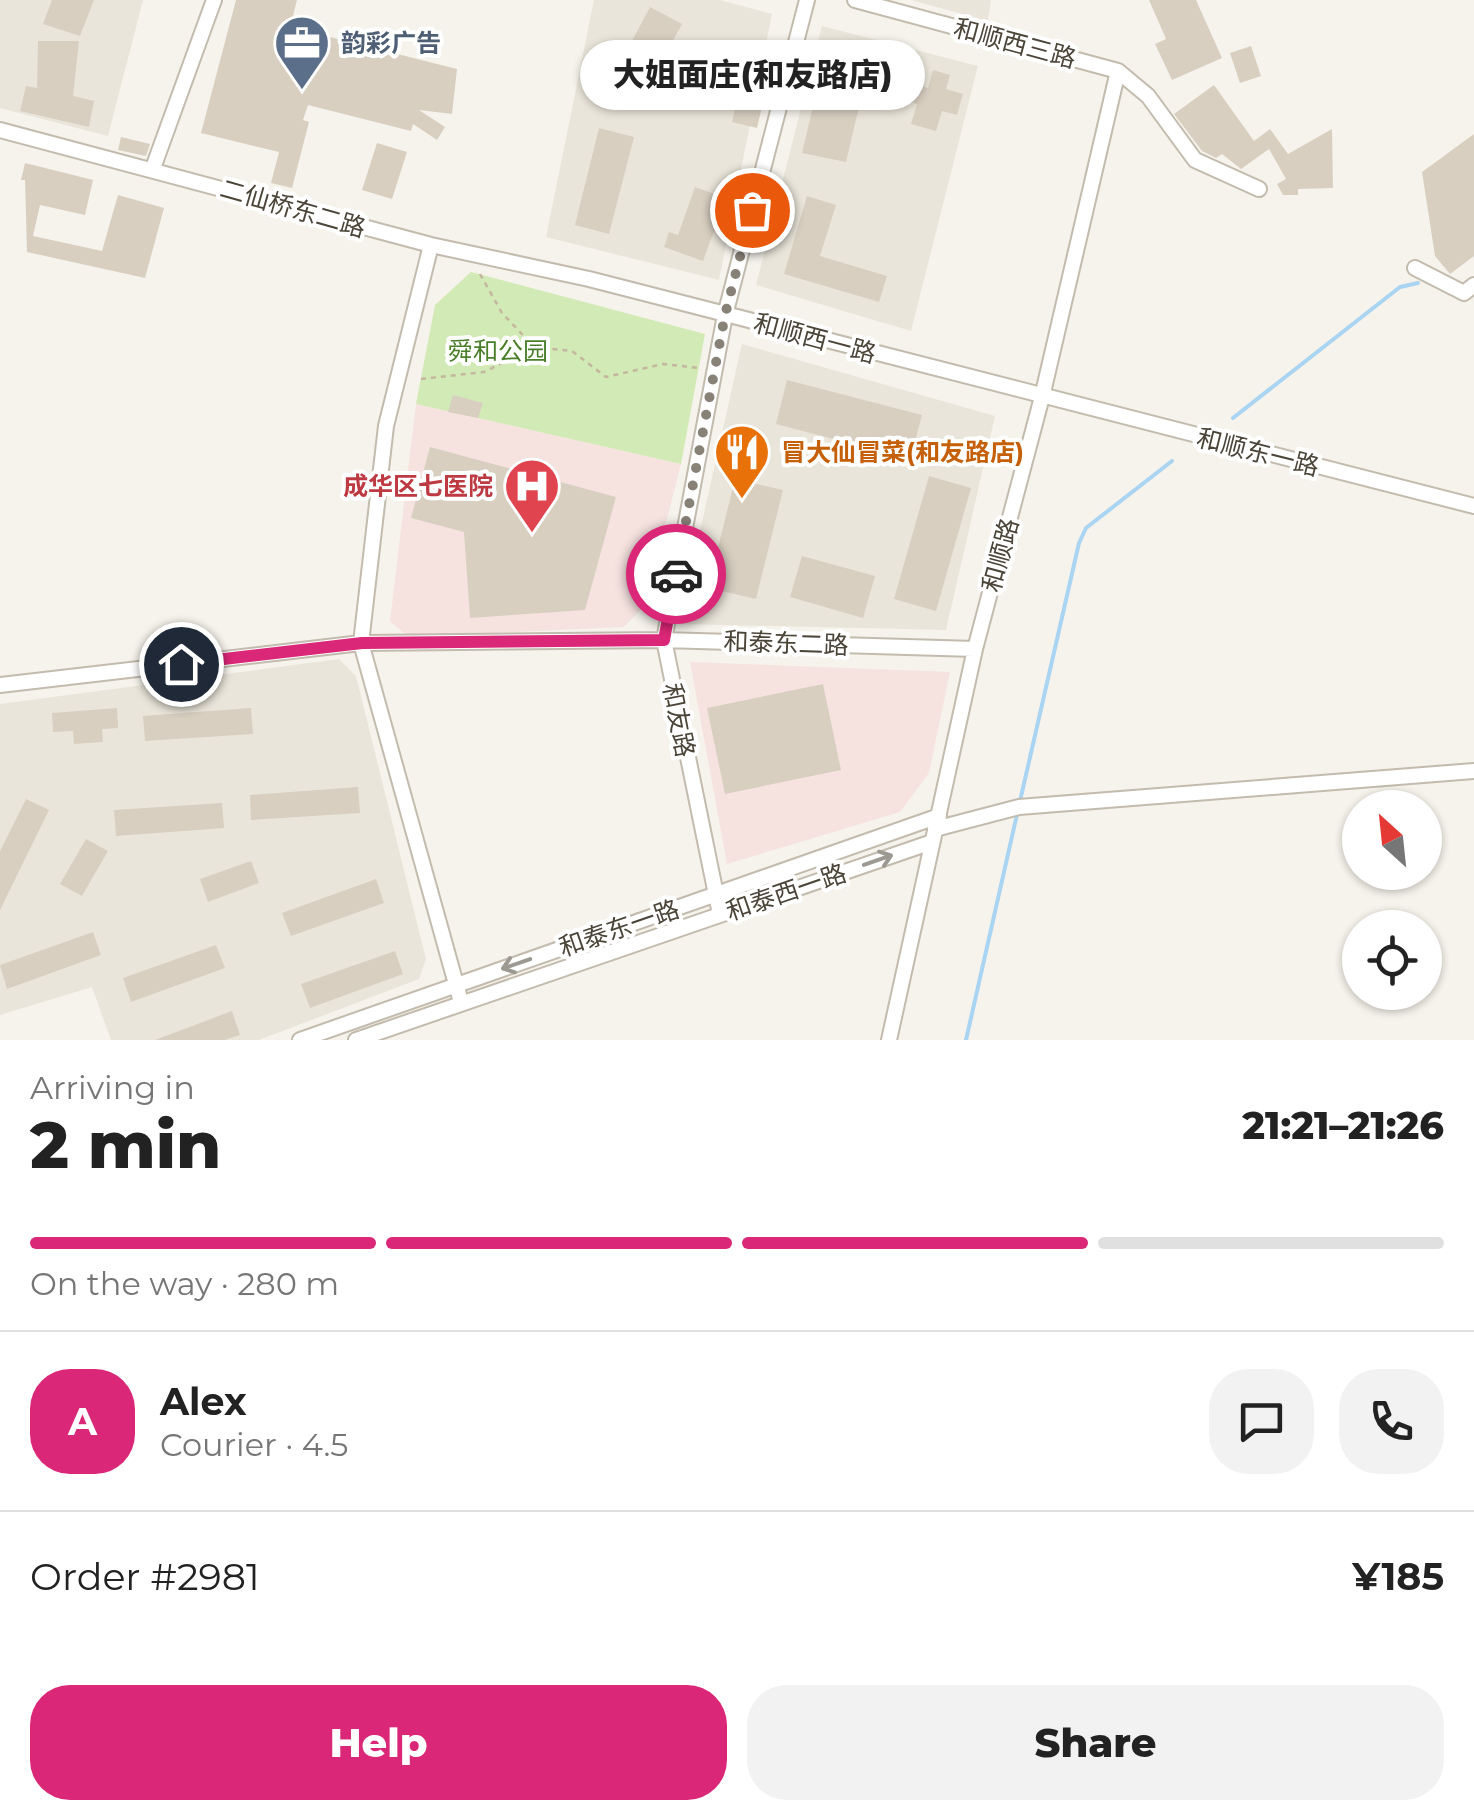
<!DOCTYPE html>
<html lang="en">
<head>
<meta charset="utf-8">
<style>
  body { margin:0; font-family:Montserrat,"Noto Sans SC",sans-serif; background:#f2f2f2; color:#222; height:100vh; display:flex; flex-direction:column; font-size:38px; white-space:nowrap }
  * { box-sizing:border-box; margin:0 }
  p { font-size:32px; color:#767676 }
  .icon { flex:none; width:55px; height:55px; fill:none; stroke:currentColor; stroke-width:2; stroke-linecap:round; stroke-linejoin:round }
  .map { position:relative; height:1040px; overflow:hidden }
  .sheet { display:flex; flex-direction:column; background:#fff; flex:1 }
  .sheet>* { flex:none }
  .needle { width:65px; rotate:333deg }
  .tools { position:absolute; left:1342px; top:790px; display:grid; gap:20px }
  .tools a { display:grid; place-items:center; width:100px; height:100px; border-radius:50%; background:#fff; box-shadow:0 2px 8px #0004; font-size:50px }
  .pin { position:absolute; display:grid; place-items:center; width:85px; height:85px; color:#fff; margin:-42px; border:5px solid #fff; border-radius:50%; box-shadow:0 2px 10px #0007 }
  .courier { position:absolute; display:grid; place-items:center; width:100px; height:100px; margin:-50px; border:8px solid #db2777; border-radius:50%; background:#fff; color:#222; box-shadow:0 2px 12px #0007 }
  .bubble { position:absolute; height:70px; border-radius:35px; background:#fff; box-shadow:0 2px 8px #0004; font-size:32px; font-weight:800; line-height:70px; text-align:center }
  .headline em { font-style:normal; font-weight:800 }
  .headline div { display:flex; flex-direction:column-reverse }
  .headline { display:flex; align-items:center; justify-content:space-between; height:170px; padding:0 30px }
  h1 { font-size:65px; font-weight:800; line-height:75px }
  .bar { display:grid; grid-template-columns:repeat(4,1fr); gap:15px 10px; align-content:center; height:120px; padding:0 30px }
  .bar i { height:12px; border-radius:8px; background:#e0e0e0 }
  .bar .selected { background:#db2777 }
  .bar p { grid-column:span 4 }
  .line { display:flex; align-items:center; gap:25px; padding:0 30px; border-top:2px solid #e0e0e0 }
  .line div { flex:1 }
  .round { display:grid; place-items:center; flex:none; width:105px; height:105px; border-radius:40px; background:#f2f2f2 }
  .cta { display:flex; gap:20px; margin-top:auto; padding:20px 30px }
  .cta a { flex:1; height:115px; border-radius:40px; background:#db2777; color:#fff; font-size:40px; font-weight:800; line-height:115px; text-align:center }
  .cta a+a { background:#f2f2f2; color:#222 }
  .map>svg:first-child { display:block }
  .residential { fill:#eae5da }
  .medical { fill:#f6e3e0 }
  .green { fill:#d2eab5 }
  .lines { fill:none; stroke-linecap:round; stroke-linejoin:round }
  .stream { stroke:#a9d4f2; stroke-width:4 }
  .building { fill:#d8cfc1 }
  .minor-casing { stroke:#c2bbae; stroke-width:18 }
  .path { stroke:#c4b79f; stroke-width:2.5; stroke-dasharray:5 5; stroke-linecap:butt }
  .minor { stroke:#fff; stroke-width:14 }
  .oneway { stroke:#9c9892 }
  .done { stroke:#878178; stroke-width:10; stroke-dasharray:0 18 }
  .route { stroke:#db2777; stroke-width:12 }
  .labels { text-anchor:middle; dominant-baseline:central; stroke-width:8; stroke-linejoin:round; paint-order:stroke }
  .service-label { font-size:25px; font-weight:bold; fill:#4e5e75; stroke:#fff; text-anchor:start }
  .street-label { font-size:25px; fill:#4b4439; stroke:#fff }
  .park-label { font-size:25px; fill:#4a7f2a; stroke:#fff }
  .food-label { font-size:25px; font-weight:bold; fill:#c56008; stroke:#fff; text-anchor:start }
  .health-label { font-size:25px; font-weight:bold; fill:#be3a42; stroke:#fff; text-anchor:end }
</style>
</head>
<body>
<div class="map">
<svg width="1474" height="1040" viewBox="0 0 1474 1040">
  <rect width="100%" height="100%" fill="#f6f3ec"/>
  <!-- residential -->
  <path class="residential" d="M 0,0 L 143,0 L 108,136 L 0,108 Z
    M 594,0 L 720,0 L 772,14 L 719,280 L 546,237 Z
    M 911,0 L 991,0 L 988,21 Z
    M 822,26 L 978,66 L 911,331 L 756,285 Z
    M 742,344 L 995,416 L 946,630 L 679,624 Z
    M 339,659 L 356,676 L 426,959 L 419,979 L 259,1040 L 111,1040 L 92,987 L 0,1015 L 0,704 Z"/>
  <!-- medical -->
  <path class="medical" d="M 416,404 L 681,464 L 645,605 L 624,627 L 408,637 L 390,621 Z
    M 690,662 L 950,672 L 929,773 L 900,812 L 727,864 Z"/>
  <!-- green -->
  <path class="green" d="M 471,272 L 705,334 L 681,464 L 416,404 L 435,305 Z"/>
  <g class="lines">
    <!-- stream -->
    <path class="stream" d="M 1233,418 L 1400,287 L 1418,283
      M 1020,801 L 1079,543 L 1086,528 L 1172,461
      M 966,1040 L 1018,810"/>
  </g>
  <!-- building -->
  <path class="building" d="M 52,0 L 94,0 L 80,36 L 43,24 Z
    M 236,0 L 297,0 L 290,27 L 457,69 L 452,114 L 419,110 L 445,127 L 437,140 L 413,124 L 411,131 L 308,105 L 303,120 L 309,122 L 292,188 L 271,183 L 279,152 L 201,133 Z
    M 1149,0 L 1196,0 L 1222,58 L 1172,80 L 1155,44 L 1166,39 Z
    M 650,7 L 682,24 L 638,105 L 607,88 Z
    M 847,40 L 873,48 L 846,162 L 802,153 L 826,51 Z
    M 38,41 L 79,41 L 73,96 L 94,101 L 89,127 L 20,111 L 26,86 L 37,88 Z
    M 719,42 L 774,55 L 757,128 L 732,122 L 743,75 L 713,68 Z
    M 1251,46 L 1261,76 L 1240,83 L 1230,53 Z
    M 933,70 L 950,75 L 946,89 L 963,94 L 957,115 L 942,111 L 936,131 L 911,124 L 917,104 L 899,98 L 904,81 L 928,88 Z
    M 1214,85 L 1254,141 L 1270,129 L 1288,154 L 1332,129 L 1333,188 L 1298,189 L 1298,195 L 1283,195 L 1277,184 L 1286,179 L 1269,149 L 1241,169 L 1222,154 L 1216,158 L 1202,151 L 1174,114 Z
    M 599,128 L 634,137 L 609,234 L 575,225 Z
    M 1474,134 L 1474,256 L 1450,274 L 1435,256 L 1422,172 Z
    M 121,137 L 150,144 L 146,156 L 118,150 Z
    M 377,143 L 407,152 L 392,199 L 362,190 Z
    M 25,163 L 93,180 L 85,215 L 40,205 L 33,236 L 102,251 L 118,195 L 164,208 L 145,278 L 27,252 L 25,180 L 21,180 Z
    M 695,187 L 726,198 L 703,261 L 664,247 L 669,232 L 678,235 Z
    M 807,196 L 836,205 L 820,256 L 887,276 L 879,302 L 784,274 Z
    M 787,380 L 922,415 L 910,459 L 776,424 Z
    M 453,395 L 483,403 L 478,418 L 448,412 Z
    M 430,447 L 616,497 L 585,610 L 470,618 L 464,532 L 411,518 Z
    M 929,476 L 971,488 L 936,611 L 894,599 Z
    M 735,479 L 783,490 L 756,599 L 708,588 Z
    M 802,556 L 875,576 L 863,618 L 790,597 Z
    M 823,684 L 841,770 L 725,794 L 707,708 Z
    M 117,708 L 118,728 L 102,729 L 103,742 L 74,744 L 73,731 L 53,732 L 52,713 Z
    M 251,708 L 253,734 L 145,741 L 143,716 Z
    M 358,787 L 360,813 L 251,820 L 250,795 Z
    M 26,799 L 49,810 L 0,910 L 0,851 Z
    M 222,803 L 224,828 L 116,836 L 114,810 Z
    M 86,839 L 108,851 L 82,896 L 60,884 Z
    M 251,861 L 259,883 L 208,902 L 200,879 Z
    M 376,879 L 384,903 L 291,936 L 282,913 Z
    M 93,932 L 101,955 L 7,989 L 0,965 Z
    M 216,945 L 225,968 L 131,1002 L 123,978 Z
    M 395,951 L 403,974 L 310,1008 L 301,984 Z
    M 232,1011 L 240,1035 L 225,1040 L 155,1040 Z"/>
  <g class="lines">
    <!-- minor casing -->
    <g class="minor-casing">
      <path id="minor" d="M 855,0 L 1118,71 L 1148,96 L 1195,160 L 1259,189
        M 0,130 L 431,245 L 589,279 L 1474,506
        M 153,168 L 214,0
        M 431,245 L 386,426 L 361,643 L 461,1002
        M 1415,268 L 1464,293 L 1474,285
        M 0,685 L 361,643 L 664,640 L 975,649
        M 935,829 L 1019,807 L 1474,771
        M 720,914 L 664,640 L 725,315 L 807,0
        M 300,1040 L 939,816
        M 356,1040 L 932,842
        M 889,1040 L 975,649 L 1042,397 L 1118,71"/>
    </g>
    <!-- path -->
    <path class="path" d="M 480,274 L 502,313 L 534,347 L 572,351 L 606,377 L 663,364 L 699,368
      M 421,379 L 484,372 L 533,348"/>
    <!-- minor -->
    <use href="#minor" class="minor"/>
  </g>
  <!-- one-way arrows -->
  <defs><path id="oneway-shaft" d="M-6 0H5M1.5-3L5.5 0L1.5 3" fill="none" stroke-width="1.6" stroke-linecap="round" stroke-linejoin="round" transform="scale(2.5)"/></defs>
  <g class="oneway">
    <use href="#oneway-shaft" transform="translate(878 860) rotate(-19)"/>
    <use href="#oneway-shaft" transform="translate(516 964) rotate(161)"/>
  </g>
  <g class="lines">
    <!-- done -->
    <path class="done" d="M 676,574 L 725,315 L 752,210"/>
    <!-- route -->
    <path class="route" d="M 181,664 L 362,643 L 664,640 L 676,574"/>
  </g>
  <!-- icons -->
  <defs>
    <g id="office-pin" transform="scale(2.875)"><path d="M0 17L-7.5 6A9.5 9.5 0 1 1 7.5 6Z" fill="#5c6f8a" stroke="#fff"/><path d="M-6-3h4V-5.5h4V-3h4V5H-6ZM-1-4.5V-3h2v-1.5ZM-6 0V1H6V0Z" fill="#fff"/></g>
    <g id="restaurant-pin" transform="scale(2.875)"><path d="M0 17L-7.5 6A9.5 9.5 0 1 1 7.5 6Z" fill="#e8710a" stroke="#fff"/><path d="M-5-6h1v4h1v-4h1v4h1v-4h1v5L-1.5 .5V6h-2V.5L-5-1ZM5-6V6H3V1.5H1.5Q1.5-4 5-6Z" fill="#fff"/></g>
    <g id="hospital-pin" transform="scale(2.875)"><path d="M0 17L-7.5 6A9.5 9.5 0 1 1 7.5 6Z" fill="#e0444e" stroke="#fff"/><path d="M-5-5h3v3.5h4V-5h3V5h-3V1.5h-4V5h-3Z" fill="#fff"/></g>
  </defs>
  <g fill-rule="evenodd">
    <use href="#office-pin" x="302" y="43"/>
    <use href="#restaurant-pin" x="742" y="452"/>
    <use href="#hospital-pin" x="532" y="486"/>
  </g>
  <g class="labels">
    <!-- service labels -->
    <g class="service-label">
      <text x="341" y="43">韵彩广告</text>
    </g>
    <!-- street labels -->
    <g class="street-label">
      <text transform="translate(1015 43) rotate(15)">和顺西三路</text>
      <text transform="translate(293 208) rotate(16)">二仙桥东二路</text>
      <text transform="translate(815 338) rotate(15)">和顺西一路</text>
      <text transform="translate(1258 452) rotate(14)">和顺东一路</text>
      <text transform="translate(1000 555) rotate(-75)">和顺路</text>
      <text transform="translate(786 643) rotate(2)">和泰东二路</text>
      <text transform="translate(679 720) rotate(79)">和友路</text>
      <text transform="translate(786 892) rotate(-19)">和泰西一路</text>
      <text transform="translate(619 928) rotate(-19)">和泰东一路</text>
    </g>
    <!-- park labels -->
    <g class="park-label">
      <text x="498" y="351">舜和公园</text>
    </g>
    <!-- food labels -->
    <g class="food-label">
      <text x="781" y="452">冒大仙冒菜(和友路店)</text>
    </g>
    <!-- health labels -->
    <g class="health-label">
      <text x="493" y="486">成华区七医院</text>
    </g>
  </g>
</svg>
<div class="tools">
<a><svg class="needle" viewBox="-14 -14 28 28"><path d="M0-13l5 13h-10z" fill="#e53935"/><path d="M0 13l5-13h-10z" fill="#767676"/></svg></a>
<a><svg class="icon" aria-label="locate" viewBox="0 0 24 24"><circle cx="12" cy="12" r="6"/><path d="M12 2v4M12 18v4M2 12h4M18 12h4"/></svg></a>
</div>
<div class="pin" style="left:752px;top:210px;background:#ea580c"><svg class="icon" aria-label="bag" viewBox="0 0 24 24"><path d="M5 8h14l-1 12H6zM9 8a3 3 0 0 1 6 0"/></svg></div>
<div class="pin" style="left:181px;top:664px;background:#1f2937"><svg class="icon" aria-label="home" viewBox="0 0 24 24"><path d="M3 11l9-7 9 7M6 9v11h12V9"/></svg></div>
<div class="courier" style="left:676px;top:574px"><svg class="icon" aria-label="car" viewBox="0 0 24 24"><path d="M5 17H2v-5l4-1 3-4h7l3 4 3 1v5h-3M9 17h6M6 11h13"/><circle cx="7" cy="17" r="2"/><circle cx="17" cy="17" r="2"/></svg></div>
<div class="bubble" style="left:580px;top:40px;width:345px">大姐面庄(和友路店)</div>
</div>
<section class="sheet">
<div class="headline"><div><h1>2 min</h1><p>Arriving in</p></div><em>21:21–21:26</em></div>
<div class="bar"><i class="selected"></i><i class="selected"></i><i class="selected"></i><i></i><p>On the way · 280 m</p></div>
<div class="line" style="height:180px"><b class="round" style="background:#db2777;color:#fff">A</b><div><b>Alex</b><p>Courier · 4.5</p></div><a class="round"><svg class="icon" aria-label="chat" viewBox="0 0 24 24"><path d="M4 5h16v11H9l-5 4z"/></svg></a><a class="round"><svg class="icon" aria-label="phone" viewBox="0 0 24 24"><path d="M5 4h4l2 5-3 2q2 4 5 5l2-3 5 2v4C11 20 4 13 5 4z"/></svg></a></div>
<div class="line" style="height:130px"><div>Order #2981</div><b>¥185</b></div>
<div class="cta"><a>Help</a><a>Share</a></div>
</section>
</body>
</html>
